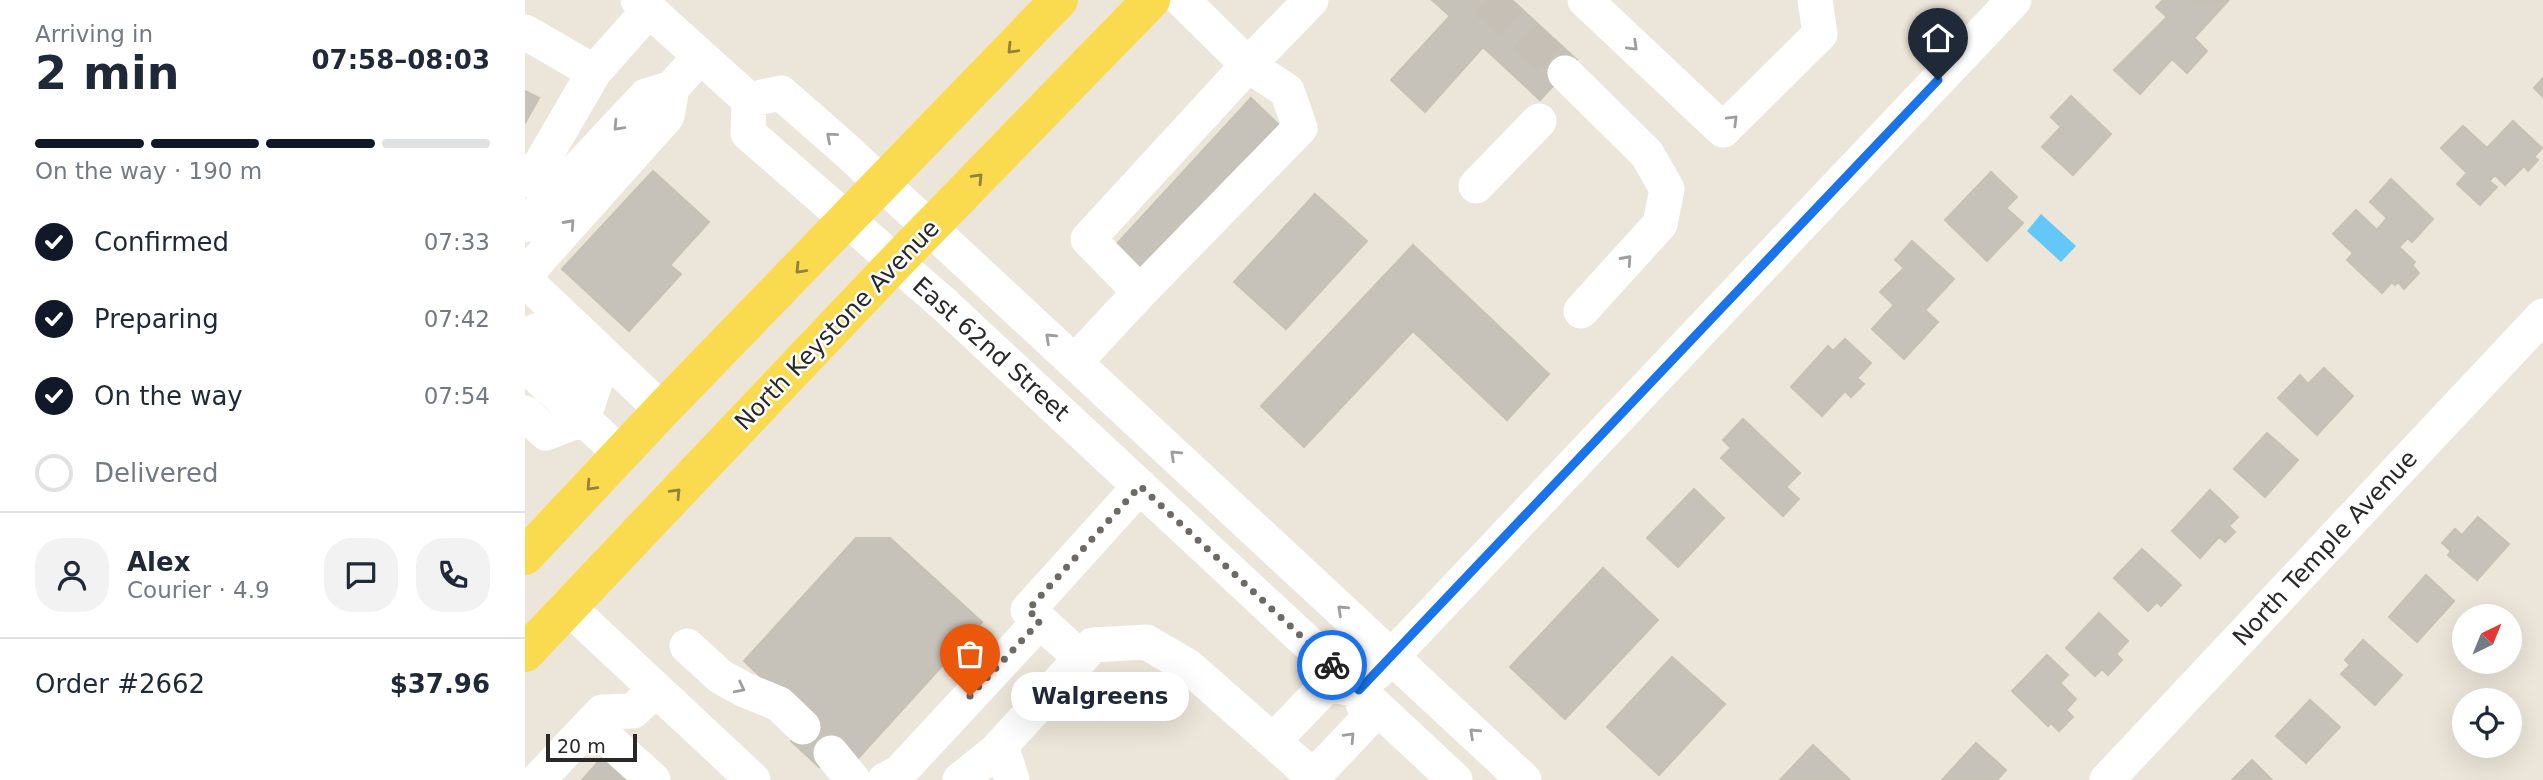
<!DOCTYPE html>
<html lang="en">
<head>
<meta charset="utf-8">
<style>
  body { margin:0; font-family:"DejaVu Sans",sans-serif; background:#f2f2f3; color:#1f2937; height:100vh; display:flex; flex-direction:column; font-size:26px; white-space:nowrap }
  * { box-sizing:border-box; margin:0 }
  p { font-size:23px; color:#747a83 }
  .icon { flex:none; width:38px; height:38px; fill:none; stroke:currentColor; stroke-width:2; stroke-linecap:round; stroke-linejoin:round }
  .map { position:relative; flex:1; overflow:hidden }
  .sheet { display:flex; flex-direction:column; background:#fff; width:525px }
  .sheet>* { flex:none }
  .needle { width:46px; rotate:43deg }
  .tools { position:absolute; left:1927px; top:604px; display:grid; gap:14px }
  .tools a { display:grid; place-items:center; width:70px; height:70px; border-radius:50%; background:#fff; box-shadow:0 7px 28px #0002; font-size:35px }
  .scale { position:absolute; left:21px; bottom:18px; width:91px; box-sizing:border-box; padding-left:7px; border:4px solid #282828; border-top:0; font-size:19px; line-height:24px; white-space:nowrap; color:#282828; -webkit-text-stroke:5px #fff; paint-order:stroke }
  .pin { position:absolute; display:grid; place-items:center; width:60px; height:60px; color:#fff; margin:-72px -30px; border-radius:50% 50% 50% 0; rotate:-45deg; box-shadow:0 0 7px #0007 }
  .pin .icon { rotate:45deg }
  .courier { position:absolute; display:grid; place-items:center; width:70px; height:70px; margin:-35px; border:5px solid #1a73e8; border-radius:50%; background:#fff; color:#222; box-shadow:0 2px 9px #0007 }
  .bubble { position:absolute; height:49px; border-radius:24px; background:#fff; box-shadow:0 7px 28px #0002; font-size:23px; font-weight:700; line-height:49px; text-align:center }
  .headline em { font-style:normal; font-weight:700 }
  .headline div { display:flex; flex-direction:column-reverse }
  .headline { display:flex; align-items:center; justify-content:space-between; height:119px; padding:0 35px }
  h1 { font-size:46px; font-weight:700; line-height:52px }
  .bar { display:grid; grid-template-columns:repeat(4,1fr); gap:10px 7px; align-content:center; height:84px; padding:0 35px }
  .bar i { height:9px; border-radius:5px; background:#e0e1e3 }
  .bar .active { background:#111827 }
  .bar p { grid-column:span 4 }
  .line { display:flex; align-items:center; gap:18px; padding:0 35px; border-top:2px solid #e0e1e3 }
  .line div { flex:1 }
  .round { display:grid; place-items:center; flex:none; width:74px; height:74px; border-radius:28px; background:#f2f2f3 }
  ol { padding:0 35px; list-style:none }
  li { display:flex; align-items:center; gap:21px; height:77px }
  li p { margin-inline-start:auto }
  li .icon { padding:7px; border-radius:50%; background:#111827; color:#fff; stroke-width:4 }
  li:last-child { color:#747a83 }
  li i { width:38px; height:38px; border:4px solid #e0e1e3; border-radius:50% }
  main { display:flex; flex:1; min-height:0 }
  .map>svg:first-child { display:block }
  .water { fill:#63c8f7 }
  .building { fill:#c7c2b9; stroke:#c7c1b3; stroke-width:2 }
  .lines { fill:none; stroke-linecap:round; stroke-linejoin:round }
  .minor-tunnel { stroke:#c5bfb6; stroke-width:35; stroke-dasharray:35 18; stroke-linecap:butt }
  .minor { stroke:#fff; stroke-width:35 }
  .major { stroke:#fadb50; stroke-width:38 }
  .oneway { stroke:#9e9e9e }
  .oneway2 { stroke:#91823c }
  .done { stroke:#6d6a66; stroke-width:7; stroke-dasharray:0 12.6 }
  .route { stroke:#1a73e8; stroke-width:9 }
  .labels { text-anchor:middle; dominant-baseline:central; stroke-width:5; stroke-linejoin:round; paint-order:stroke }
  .street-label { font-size:24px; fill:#282828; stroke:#fff }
</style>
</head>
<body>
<main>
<section class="sheet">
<div class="headline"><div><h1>2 min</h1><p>Arriving in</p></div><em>07:58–08:03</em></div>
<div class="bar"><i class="active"></i><i class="active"></i><i class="active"></i><i></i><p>On the way · 190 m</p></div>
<ol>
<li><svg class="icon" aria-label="check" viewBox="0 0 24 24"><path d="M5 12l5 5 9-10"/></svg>Confirmed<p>07:33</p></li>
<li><svg class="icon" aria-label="check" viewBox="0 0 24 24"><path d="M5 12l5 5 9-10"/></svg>Preparing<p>07:42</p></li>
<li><svg class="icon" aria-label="check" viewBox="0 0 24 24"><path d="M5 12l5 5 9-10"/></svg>On the way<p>07:54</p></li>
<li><i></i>Delivered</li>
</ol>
<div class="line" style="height:126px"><a class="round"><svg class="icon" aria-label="person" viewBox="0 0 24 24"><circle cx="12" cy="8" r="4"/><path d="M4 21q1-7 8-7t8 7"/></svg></a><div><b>Alex</b><p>Courier · 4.9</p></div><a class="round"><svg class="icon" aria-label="chat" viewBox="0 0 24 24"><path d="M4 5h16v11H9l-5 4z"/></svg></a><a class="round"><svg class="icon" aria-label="phone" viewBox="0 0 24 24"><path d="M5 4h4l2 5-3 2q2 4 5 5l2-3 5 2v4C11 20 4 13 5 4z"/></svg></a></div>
<div class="line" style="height:91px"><div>Order #2662</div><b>$37.96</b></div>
</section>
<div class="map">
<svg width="2018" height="780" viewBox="0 0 2018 780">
  <rect width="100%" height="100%" fill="#ece5d9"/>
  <!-- water -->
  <path class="water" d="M 1516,214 L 1551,246 L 1536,262 L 1502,231 Z"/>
  <!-- building -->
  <path class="building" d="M 907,0 L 987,0 L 1052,60 L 1015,100 L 958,47 L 900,112 L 866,80 L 925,16 Z
    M 1638,0 L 1703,1 L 1669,38 L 1682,51 L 1662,73 L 1647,59 L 1615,94 L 1589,70 L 1642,17 L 1631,7 Z
    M 2018,78 L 2018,97 L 2009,88 Z
    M 0,91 L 14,98 L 0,123 Z
    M 1546,96 L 1586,134 L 1548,175 L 1517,147 L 1536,127 L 1526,117 Z
    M 726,98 L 754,125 L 616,274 L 588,248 Z
    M 1988,121 L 2017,148 L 2009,157 L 2013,160 L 2003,171 L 1999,166 L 1980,185 L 1970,175 L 1964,181 L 1972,187 L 1955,205 L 1932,184 L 1942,173 L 1916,148 L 1938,126 L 1962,148 Z
    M 128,171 L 184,222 L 145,265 L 156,274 L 104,331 L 37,269 Z
    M 1466,172 L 1492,197 L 1481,208 L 1498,223 L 1462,261 L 1420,220 Z
    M 1866,179 L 1908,219 L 1887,242 L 1883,238 L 1874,247 L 1890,262 L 1887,265 L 1894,273 L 1879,289 L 1873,282 L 1870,285 L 1867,282 L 1857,293 L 1822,260 L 1828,253 L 1808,234 L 1831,210 L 1852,230 L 1862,218 L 1845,202 Z
    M 790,194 L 842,241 L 761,329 L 709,282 Z
    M 1387,241 L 1429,279 L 1400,310 L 1413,322 L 1379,359 L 1347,329 L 1369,305 L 1355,292 L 1379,268 L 1370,260 Z
    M 888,245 L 1024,374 L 982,420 L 888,331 L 779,447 L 736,406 Z
    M 1320,339 L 1346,363 L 1332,378 L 1339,384 L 1326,397 L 1320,391 L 1297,416 L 1266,387 L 1303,346 L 1308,351 Z
    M 1799,368 L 1828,396 L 1792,435 L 1753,398 L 1775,375 L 1783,384 Z
    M 1218,419 L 1275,473 L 1261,487 L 1274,499 L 1258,516 L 1196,458 L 1206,448 L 1198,440 Z
    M 1742,433 L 1773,460 L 1740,497 L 1709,469 Z
    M 1169,489 L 1199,518 L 1153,567 L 1122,538 Z
    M 1685,490 L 1713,517 L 1704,526 L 1710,532 L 1700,542 L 1694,537 L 1675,558 L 1647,531 Z
    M 1953,517 L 1984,544 L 1952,580 L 1923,555 L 1926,551 L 1917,543 L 1930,529 L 1937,535 Z
    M 331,538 L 365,538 L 457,622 L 328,764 L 311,748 L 294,767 L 266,741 L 284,722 L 219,661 Z
    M 1617,549 L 1656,585 L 1636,606 L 1632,602 L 1623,611 L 1589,578 Z
    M 1078,568 L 1133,620 L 1040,719 L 985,667 Z
    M 1901,575 L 1929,601 L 1892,642 L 1864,617 Z
    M 1574,613 L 1603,641 L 1591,654 L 1597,660 L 1583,675 L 1577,669 L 1570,676 L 1541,648 Z
    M 1838,640 L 1877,675 L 1850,705 L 1816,674 L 1825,665 L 1820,660 Z
    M 1522,655 L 1543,675 L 1535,683 L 1551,699 L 1541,710 L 1548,717 L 1534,731 L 1526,723 L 1523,726 L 1487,691 Z
    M 1147,657 L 1200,704 L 1134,775 L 1082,727 Z
    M 1785,700 L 1815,727 L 1781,763 L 1751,736 Z
    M 1451,743 L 1481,770 L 1472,780 L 1417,780 Z
    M 1288,745 L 1325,780 L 1255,780 Z
    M 82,752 L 112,780 L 57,780 Z
    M 1727,760 L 1747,780 L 1707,780 Z"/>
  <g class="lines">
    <!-- minor-tunnel -->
    <path class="minor-tunnel" d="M 960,0 L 1040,73"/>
    <!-- minor -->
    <path class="minor" d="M 113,0 L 224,100
      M 1060,0 L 1198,130 L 1295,34 L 1290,0
      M 0,32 L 69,72
      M 1040,73 L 1122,154 L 1142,189 L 1135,224 L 1056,311
      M 224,100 L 256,93 L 321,150 L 999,780
      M 224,100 L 223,133 L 421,306 L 930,780
      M 0,180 L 15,165 L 69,72 L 124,10
      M 951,186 L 1014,121
      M 0,225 L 121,96 L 147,88 L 175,56
      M 0,275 L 142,116 L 147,88
      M 0,280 L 137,410
      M 615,292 L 775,128 L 762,91 L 723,65 L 786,0
      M 0,335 L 14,330 L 70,383 L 58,419
      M 550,362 L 615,292 L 563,239 L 723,65 L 657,0
      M 0,365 L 96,454
      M 0,413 L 21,433 L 58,419
      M 42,606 L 228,780
      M 162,646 L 196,677 L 220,690 L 254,704 L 278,727
      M 556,658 L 503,610 L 615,486
      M 851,673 L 1489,0
      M 66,724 L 128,780
      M 749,740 L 803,684 L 834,690
      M 476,745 L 487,780
      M 306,753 L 328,780
      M 788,777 L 843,719 L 834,690
      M 13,780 L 77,712 L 108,711 L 131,689
      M 360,780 L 374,773 L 515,621
      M 435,780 L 470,752 L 568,645 L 621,642 L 664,667 L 792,780
      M 1582,780 L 2018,316"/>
    <!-- major -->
    <path class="major" d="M 0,556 L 137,410 L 534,0
      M 0,653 L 370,263 L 626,0"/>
  </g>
  <!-- one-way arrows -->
  <defs><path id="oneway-chevron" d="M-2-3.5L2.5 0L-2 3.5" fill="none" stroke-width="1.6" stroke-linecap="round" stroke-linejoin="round" transform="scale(1.75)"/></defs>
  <g class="oneway">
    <use href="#oneway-chevron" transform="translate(1108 46) rotate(44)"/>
    <use href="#oneway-chevron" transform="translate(1208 120) rotate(-45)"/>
    <use href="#oneway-chevron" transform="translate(93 126) rotate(133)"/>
    <use href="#oneway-chevron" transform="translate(306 137) rotate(-139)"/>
    <use href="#oneway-chevron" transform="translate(45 224) rotate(-48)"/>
    <use href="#oneway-chevron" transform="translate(1102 260) rotate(-48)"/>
    <use href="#oneway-chevron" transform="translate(525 338) rotate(-137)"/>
    <use href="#oneway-chevron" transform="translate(650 455) rotate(-137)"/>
    <use href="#oneway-chevron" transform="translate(817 610) rotate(-137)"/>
    <use href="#oneway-chevron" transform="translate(215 688) rotate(27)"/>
    <use href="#oneway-chevron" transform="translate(949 733) rotate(-137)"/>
    <use href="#oneway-chevron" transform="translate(825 737) rotate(-47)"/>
  </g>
  <g class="oneway2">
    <use href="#oneway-chevron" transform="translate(487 49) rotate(134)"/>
    <use href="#oneway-chevron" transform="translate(453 178) rotate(-46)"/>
    <use href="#oneway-chevron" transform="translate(275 269) rotate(134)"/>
    <use href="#oneway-chevron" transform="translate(66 486) rotate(133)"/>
    <use href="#oneway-chevron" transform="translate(151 493) rotate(-46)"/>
  </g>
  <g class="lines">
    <!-- done -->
    <path class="done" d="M 445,696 L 515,621 L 503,610 L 615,486 L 807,665"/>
    <!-- route -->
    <path class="route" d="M 807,665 L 834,690 L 1413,80"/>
  </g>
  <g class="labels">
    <!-- street labels -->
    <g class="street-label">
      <text transform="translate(312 325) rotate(-46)">North Keystone Avenue</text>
      <text transform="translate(466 349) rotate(42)">East 62nd Street</text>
      <text transform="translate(1800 548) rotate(-47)">North Temple Avenue</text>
    </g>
  </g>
</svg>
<div class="tools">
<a><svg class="needle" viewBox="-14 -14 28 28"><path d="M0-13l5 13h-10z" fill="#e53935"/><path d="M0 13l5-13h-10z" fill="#747a83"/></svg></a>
<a><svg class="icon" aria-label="locate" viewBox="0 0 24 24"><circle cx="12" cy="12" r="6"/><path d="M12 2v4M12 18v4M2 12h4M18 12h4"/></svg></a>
</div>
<div class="scale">20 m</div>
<div class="pin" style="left:445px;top:696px;background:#ea580c"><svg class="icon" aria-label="bag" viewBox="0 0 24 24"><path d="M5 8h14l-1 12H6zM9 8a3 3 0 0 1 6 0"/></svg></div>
<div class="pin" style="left:1413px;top:80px;background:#1f2937"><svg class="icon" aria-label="home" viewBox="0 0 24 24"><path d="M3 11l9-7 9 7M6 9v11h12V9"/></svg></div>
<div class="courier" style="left:807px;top:665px"><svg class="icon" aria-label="bike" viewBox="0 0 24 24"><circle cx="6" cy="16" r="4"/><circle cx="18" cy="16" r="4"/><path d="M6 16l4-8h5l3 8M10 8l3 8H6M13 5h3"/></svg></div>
<div class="bubble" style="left:486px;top:672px;width:178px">Walgreens</div>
</div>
</main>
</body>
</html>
